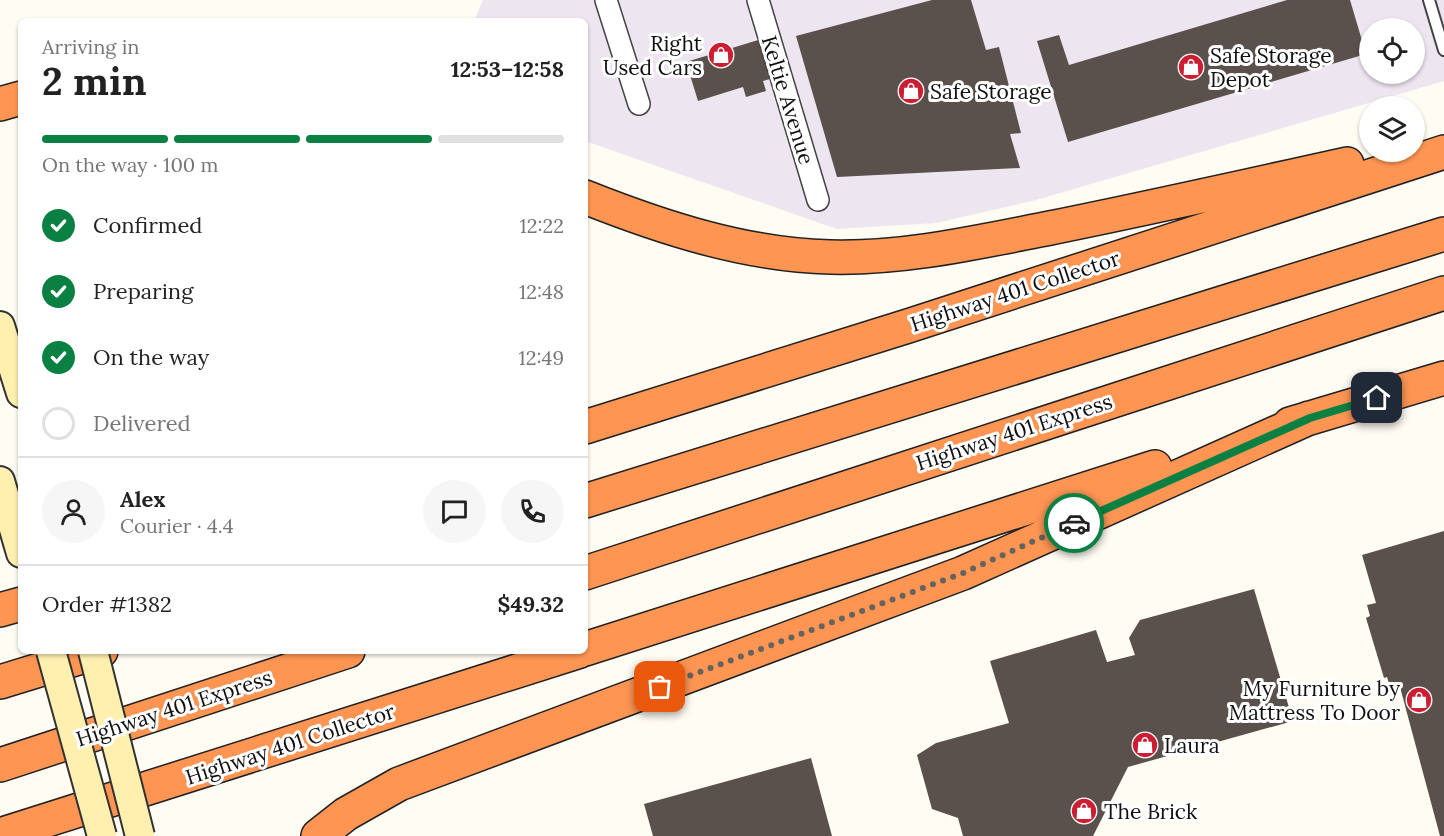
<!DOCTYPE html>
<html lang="en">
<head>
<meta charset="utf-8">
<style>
  body { margin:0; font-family:Lora,serif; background:#f6f6f6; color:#222; height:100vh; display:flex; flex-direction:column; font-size:22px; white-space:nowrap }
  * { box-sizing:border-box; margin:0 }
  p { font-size:20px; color:#767676 }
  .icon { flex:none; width:33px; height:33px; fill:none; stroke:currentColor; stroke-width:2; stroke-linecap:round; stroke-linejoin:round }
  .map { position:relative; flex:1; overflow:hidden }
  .panel { position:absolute; left:18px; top:18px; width:570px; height:636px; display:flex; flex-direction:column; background:#fff; border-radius:9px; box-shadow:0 2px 4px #0004 }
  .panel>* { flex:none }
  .tools { position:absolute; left:1359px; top:18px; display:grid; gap:12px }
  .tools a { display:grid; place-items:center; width:66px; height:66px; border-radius:50%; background:#fff; box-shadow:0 2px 4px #0004; font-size:30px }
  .pin { position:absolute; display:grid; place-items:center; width:51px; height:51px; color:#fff; margin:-26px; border-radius:12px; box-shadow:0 3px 9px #0006 }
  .courier { position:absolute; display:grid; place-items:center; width:60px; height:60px; margin:-30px; border:4px solid #0b8043; border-radius:50%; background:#fff; color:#222; box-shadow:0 2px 8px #0007 }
  .summary em { font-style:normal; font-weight:800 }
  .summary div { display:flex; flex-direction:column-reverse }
  .summary { display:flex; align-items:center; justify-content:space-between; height:102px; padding:0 24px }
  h1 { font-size:39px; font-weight:800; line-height:45px }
  .bar { display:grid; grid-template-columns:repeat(4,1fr); gap:9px 6px; align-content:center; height:72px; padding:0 24px }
  .bar i { height:8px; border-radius:4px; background:#e0e0e0 }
  .bar .current { background:#0b8043 }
  .bar p { grid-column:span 4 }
  .line { display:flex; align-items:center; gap:15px; padding:0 24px; border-top:2px solid #e0e0e0 }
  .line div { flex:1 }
  .round { display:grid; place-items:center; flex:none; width:63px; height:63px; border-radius:32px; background:#f6f6f6 }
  ol { padding:0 24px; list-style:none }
  li { display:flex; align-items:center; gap:18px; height:66px }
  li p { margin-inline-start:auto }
  li .icon { padding:6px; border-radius:50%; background:#0b8043; color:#fff; stroke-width:4 }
  li:last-child { color:#767676 }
  li i { width:33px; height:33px; border:3px solid #e0e0e0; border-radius:50% }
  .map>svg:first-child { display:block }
  .industrial { fill:#ede5ef; fill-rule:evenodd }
  .building { fill:#5a504c }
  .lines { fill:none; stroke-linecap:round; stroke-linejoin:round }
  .service-casing { stroke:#434343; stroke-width:14 }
  .minor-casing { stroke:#434343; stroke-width:24 }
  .secondary-casing { stroke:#323232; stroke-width:32 }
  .motorway-casing { stroke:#212121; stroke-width:36 }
  .service { stroke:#fff; stroke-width:10 }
  .minor { stroke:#fff; stroke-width:21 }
  .secondary { stroke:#fff0af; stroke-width:28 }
  .motorway { stroke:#fe9553; stroke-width:33 }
  .secondary-bridge-casing { stroke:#323232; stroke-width:32; stroke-linecap:butt }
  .secondary-bridge { stroke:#fff0af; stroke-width:28 }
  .done { stroke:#646360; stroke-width:6; stroke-dasharray:0 10.8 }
  .route { stroke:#0b8043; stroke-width:8 }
  .labels { text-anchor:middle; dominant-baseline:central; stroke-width:6; stroke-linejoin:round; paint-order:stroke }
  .poi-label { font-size:21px; fill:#101010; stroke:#fff; text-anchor:start }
  .street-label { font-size:21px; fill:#101010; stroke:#fff }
</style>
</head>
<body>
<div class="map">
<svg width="1444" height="836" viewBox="0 0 1444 836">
  <rect width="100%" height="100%" fill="#fffcf4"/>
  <!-- industrial -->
  <path class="industrial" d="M 483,0 L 1444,0 L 1444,81 L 1036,200 L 936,223 L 837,229 L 585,141 L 585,21 L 474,21 ZM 1370,28 L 1414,28 L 1414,74 L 1370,74 Z"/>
  <!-- building -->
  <path class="building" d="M 932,0 L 971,0 L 986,50 L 999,47 L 1021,133 L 1010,134 L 1020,168 L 837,177 L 796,36 Z
    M 1287,0 L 1350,0 L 1366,54 L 1068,142 L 1037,41 L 1059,35 L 1069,65 Z
    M 765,38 L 777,77 L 763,81 L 766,91 L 746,97 L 743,87 L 698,101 L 686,62 Z
    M 1444,531 L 1444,836 L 1440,836 L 1400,687 L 1391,690 L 1387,677 L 1384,678 L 1366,618 L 1370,616 L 1367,605 L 1376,603 L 1362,555 Z
    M 1254,589 L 1293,721 L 1128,767 L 1093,836 L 963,836 L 958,818 L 932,809 L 917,755 L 936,743 L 1009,723 L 990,661 L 1096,630 L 1107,662 L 1135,655 L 1129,638 L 1140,620 Z
    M 811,758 L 832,836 L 653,836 L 644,804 Z"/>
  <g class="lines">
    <!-- service casing -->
    <g class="service-casing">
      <path id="service" d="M 1429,0 L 1444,50"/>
    </g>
    <!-- minor casing -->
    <g class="minor-casing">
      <path id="minor" d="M 606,0 L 639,104
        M 758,0 L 818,200"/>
    </g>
    <!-- secondary casing -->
    <g class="secondary-casing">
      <path id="secondary" d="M 0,326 L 21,393
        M 0,481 L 21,553"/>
    </g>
    <!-- motorway casing -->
    <g class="motorway-casing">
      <path id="motorway" d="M 0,104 L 21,98
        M 585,197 C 663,228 746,255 830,257 C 904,259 978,242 1050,228 C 1149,208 1248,186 1347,164
        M 1290,424 L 1444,378
        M 585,427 L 908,326 L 1444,152
        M 585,501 L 1444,234
        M 585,573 L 1444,293
        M 0,610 L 21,604
        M 585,649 L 1155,467
        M 0,682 L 101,651
        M 0,765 L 348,651
        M 0,835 L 580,651
        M 318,836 L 346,814 L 399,784 L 963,573 L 1309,418"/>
    </g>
    <!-- service -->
    <use href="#service" class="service"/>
    <!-- minor -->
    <use href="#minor" class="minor"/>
    <!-- secondary -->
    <use href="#secondary" class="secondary"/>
    <!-- motorway -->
    <use href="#motorway" class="motorway"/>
    <!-- secondary-bridge casing -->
    <g class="secondary-bridge-casing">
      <path id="secondary-bridge" d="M 51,651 L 102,836
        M 93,651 L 140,836"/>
    </g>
    <!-- secondary-bridge -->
    <use href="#secondary-bridge" class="secondary-bridge"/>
  </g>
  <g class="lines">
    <!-- done -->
    <path class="done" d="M 660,687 L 963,573 L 1074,523"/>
    <!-- route -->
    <path class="route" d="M 1074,523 L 1310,418 L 1377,398"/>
  </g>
  <!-- icons -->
  <defs>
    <g id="shop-disc" transform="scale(1.35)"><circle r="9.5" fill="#cc1d32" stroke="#fff"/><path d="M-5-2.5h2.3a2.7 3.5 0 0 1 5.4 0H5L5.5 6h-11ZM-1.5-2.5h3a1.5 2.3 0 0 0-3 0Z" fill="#fff"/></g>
  </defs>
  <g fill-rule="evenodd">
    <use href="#shop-disc" x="721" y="55"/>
    <use href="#shop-disc" x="1191" y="67"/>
    <use href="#shop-disc" x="911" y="91"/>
    <use href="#shop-disc" x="1419" y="700"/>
    <use href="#shop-disc" x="1145" y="745"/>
    <use href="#shop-disc" x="1084" y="811"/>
  </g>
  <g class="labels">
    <!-- poi labels -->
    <g class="poi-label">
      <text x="702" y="43" text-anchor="end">Right<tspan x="702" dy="24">Used Cars</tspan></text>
      <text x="1210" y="55">Safe Storage<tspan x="1210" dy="24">Depot</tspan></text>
      <text x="930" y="91">Safe Storage</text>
      <text x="1400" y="688" text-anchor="end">My Furniture by<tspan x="1400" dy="24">Mattress To Door</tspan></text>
      <text x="1164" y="745">Laura</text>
      <text x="1104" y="811">The Brick</text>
    </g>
    <!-- street labels -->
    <g class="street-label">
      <text transform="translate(788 100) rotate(73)">Keltie Avenue</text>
      <text transform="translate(1015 291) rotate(-18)">Highway 401 Collector</text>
      <text transform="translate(1014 432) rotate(-18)">Highway 401 Express</text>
      <text transform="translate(174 708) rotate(-18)">Highway 401 Express</text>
      <text transform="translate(290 744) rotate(-18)">Highway 401 Collector</text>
    </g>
  </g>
</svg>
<div class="tools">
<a><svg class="icon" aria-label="locate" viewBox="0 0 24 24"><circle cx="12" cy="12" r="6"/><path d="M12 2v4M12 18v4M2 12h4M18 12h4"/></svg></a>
<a><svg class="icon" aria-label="layers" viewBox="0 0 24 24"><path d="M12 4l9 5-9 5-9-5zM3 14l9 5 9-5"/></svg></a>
</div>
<div class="pin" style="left:660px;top:687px;background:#ea580c"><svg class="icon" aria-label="bag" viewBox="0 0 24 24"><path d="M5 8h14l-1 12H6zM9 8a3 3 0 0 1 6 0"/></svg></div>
<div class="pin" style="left:1377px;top:398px;background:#1f2937"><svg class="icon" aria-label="home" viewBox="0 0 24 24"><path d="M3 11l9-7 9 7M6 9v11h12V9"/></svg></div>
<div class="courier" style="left:1074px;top:523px"><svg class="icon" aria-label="car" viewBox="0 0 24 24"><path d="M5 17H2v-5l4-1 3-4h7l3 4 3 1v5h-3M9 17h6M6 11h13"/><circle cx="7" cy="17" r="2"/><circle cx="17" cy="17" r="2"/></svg></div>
<section class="panel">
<div class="summary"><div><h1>2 min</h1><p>Arriving in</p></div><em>12:53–12:58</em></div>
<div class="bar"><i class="current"></i><i class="current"></i><i class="current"></i><i></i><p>On the way · 100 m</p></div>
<ol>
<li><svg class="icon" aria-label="check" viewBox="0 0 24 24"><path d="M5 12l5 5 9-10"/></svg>Confirmed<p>12:22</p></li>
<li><svg class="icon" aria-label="check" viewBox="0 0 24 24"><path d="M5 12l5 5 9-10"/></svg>Preparing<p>12:48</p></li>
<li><svg class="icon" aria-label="check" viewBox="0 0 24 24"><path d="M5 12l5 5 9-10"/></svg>On the way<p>12:49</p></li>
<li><i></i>Delivered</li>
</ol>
<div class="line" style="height:108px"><a class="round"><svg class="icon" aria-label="person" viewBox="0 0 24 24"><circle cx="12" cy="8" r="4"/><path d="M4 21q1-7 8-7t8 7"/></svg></a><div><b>Alex</b><p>Courier · 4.4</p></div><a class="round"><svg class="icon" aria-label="chat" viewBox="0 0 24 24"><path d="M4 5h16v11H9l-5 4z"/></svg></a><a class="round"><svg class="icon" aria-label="phone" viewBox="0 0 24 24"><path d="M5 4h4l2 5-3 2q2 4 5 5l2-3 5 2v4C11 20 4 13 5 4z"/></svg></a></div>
<div class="line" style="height:78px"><div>Order #1382</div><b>$49.32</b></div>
</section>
</div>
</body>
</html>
